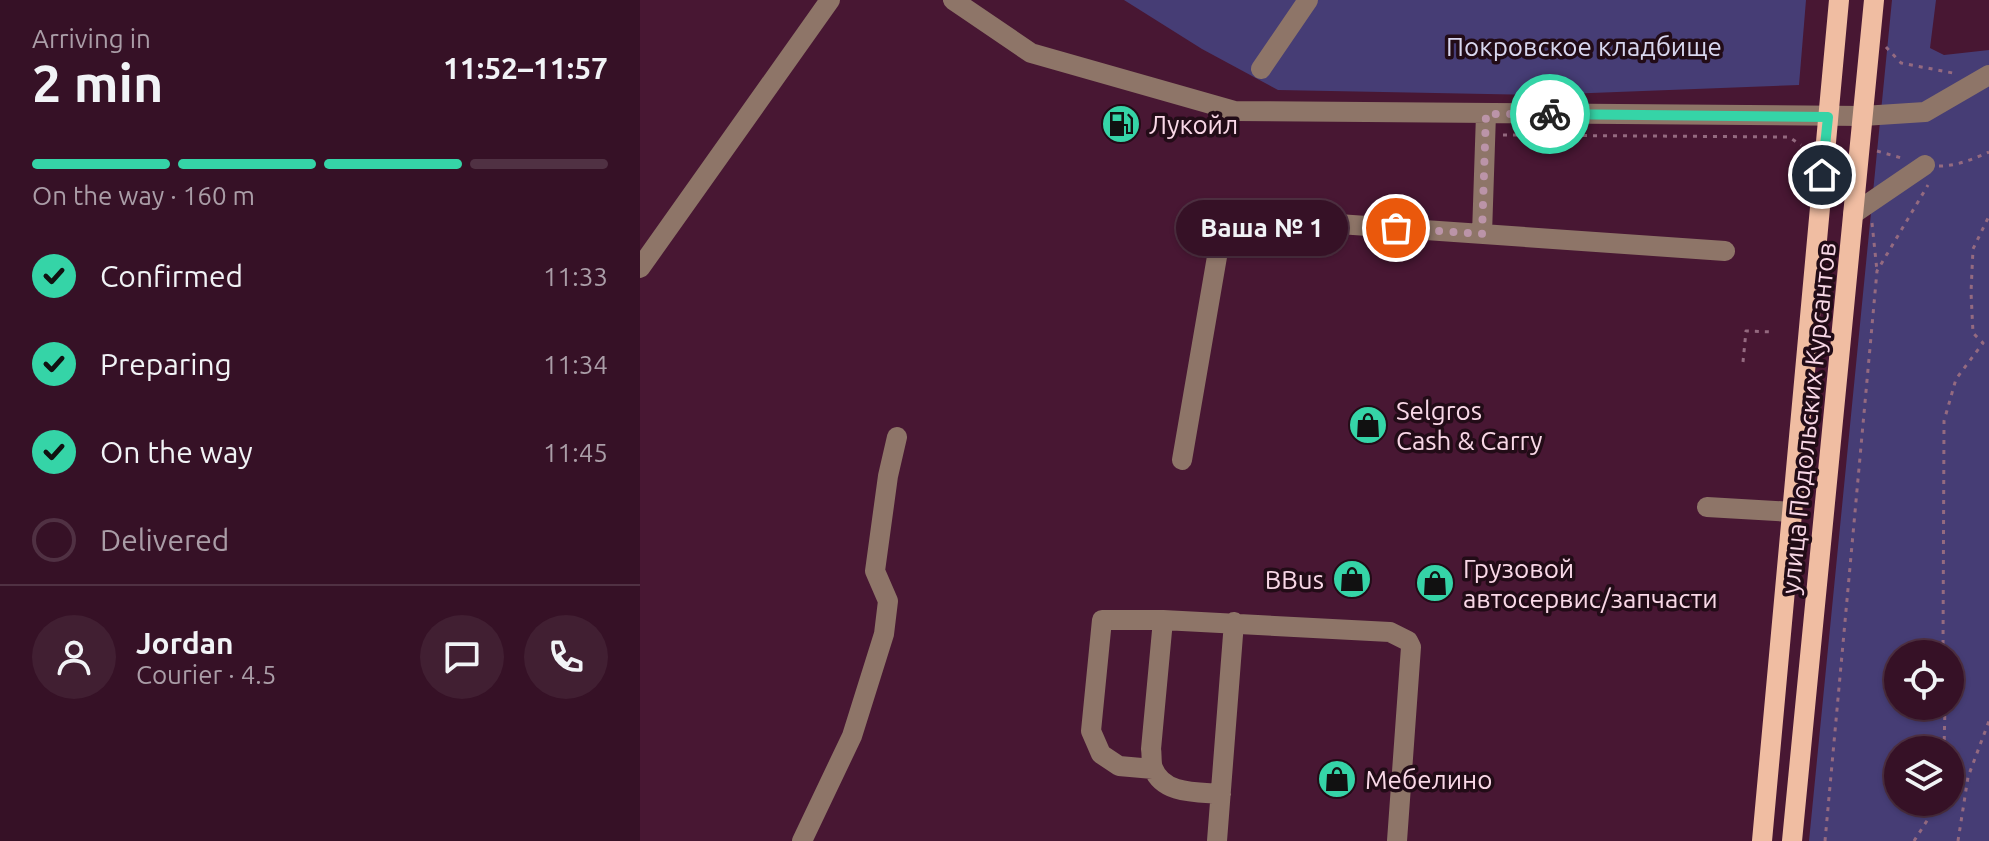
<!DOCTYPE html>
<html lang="en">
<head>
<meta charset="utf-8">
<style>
  body { margin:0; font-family:Ubuntu,sans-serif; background:#411f32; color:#f1f3f6; height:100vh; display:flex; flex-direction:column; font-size:30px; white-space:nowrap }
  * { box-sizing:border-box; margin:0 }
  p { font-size:26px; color:#aa9da7 }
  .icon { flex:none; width:44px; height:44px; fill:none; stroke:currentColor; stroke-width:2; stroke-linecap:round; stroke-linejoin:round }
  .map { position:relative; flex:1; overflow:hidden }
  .side { display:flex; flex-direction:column; background:#361126; width:640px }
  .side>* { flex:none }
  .controls { position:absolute; left:1244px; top:640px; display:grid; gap:16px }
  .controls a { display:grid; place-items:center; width:80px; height:80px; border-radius:50%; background:#361126; box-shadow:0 2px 6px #0004,0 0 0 2px #503143; font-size:40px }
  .pin { position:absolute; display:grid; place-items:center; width:68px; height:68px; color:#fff; margin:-34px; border:4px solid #fff; border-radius:50%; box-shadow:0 2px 8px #0007 }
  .courier { position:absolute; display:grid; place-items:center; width:80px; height:80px; margin:-40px; border:6px solid #35d4a7; border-radius:50%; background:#fff; color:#222; box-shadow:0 2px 10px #0007 }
  .bubble { position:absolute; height:56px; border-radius:28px; background:#361126; box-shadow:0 2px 6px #0004,0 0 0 2px #503143; font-size:26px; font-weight:700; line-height:56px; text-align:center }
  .headline em { font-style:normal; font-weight:700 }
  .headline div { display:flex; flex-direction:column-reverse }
  .headline { display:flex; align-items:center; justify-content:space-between; height:136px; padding:0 32px }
  h1 { font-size:52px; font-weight:700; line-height:60px }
  .bar { display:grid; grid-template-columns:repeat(4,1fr); gap:12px 8px; align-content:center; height:96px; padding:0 32px }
  .bar i { height:10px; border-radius:6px; background:#503143 }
  .bar .active { background:#35d4a7 }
  .bar p { grid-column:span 4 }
  .line { display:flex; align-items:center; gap:20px; padding:0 32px; border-top:2px solid #503143 }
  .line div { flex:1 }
  .round { display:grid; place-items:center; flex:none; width:84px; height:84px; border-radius:42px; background:#411f32 }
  ol { padding:0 32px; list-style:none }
  li { display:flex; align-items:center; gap:24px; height:88px }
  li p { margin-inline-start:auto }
  li .icon { padding:8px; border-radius:50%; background:#35d4a7; color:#111; stroke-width:4 }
  li:last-child { color:#aa9da7 }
  li i { width:44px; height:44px; border:4px solid #503143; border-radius:50% }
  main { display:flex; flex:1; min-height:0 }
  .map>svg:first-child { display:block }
  .green { fill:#463d75; fill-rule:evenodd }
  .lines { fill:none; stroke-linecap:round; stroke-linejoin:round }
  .path { stroke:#946a80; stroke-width:3; stroke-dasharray:4 6; stroke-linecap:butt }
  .minor { stroke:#8e7568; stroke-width:20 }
  .major { stroke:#f0bda2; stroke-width:20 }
  .done { stroke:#bb94a8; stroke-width:8; stroke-dasharray:0 14.4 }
  .route { stroke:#35d4a7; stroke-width:10 }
  .labels { text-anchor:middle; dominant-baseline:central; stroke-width:7; stroke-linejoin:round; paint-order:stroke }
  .park-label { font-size:26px; fill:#d8d7ef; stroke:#220c17 }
  .poi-label { font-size:26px; fill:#f9d8e7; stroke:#220c17; text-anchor:start }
  .street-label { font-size:26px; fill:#f9d8e7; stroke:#220c17 }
</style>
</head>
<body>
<main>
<section class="side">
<div class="headline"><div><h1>2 min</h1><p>Arriving in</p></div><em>11:52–11:57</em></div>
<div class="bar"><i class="active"></i><i class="active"></i><i class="active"></i><i></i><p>On the way · 160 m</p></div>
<ol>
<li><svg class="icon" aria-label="check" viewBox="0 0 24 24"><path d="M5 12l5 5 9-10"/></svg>Confirmed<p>11:33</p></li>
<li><svg class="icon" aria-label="check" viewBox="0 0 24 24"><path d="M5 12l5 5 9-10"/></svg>Preparing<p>11:34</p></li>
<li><svg class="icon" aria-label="check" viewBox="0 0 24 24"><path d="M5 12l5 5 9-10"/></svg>On the way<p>11:45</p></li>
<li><i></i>Delivered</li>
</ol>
<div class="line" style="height:144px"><a class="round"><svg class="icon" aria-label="person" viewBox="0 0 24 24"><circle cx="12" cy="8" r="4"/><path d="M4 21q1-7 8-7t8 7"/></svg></a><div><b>Jordan</b><p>Courier · 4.5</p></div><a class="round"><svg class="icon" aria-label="chat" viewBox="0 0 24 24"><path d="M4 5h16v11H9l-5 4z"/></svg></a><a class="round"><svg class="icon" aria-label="phone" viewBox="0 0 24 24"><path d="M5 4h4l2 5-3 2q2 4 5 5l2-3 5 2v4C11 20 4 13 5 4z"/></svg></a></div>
</section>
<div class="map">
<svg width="1349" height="841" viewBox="0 0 1349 841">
  <rect width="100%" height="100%" fill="#481733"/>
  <!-- green -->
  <path class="green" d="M 484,0 L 1166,0 L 1159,85 L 899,95 L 638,90 L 562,49 Z
    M 1252,0 L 1296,0 L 1290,48 L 1304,55 L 1349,50 L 1349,841 L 1169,841 ZM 1258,654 L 1310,654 L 1310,706 L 1258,706 ZM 1258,750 L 1310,750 L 1310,802 L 1258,802 Z"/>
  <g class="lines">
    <!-- path -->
    <path class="path" d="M 1246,47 L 1261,63 L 1318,74
      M 863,135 L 1149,137 L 1161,145
      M 1237,151 L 1265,159
      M 1299,166 C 1317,166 1333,159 1349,152
      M 1232,223 L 1237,271
      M 1103,362 L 1106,331 L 1133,332
      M 1303,654 L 1304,421 L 1316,379 L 1343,343 L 1333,333 L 1331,292 L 1333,249 L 1349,216
      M 1304,750 L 1305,706
      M 1185,841 L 1237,271 L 1288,185
      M 1274,841 L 1299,802
      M 1318,841 L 1328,777 L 1349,721"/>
    <!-- minor -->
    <path class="minor" d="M 313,0 L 391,53 L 595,111 L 1223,116 L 1285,112 L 1349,75
      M 621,69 L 668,0
      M 1213,214 L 1285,165
      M 842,234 L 846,114
      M 0,268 L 190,0
      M 542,460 L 584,216 L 1085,251
      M 1067,507 L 1153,512
      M 513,769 L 479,766 L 461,754 L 451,731 L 462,620 L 523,620
      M 581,794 C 558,792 523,795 513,768 C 511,763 512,754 511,749 L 523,620 L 750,632 L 768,641 L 771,647 L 757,841
      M 162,841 L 212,736 L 244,634 L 248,601 L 235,571 L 248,476 L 257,437
      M 577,841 L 594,622"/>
    <!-- major -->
    <path class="major" d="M 1122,841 L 1199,0
      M 1152,841 L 1234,0"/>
  </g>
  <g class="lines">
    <!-- done -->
    <path class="done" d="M 756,228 L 842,234 L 846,114 L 910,114"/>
    <!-- route -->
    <path class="route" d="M 910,114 L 1188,117 L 1182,175"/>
  </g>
  <!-- icons -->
  <defs>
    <g id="fuel-disc" transform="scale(2)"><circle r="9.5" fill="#35d4a7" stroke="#220c17"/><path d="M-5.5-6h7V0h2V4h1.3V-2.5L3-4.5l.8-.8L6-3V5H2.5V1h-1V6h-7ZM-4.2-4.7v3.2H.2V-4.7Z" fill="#111"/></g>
    <g id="shop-disc" transform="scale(2)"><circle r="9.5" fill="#35d4a7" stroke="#220c17"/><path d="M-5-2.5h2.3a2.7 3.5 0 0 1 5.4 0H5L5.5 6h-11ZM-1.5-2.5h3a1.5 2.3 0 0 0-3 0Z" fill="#111"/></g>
  </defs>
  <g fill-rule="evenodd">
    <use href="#fuel-disc" x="481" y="124"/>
    <use href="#shop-disc" x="728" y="425"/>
    <use href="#shop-disc" x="712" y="579"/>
    <use href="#shop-disc" x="795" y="583"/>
    <use href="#shop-disc" x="697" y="779"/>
  </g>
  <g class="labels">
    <!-- park labels -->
    <g class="park-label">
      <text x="944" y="46">Покровское кладбище</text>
    </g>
    <!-- poi labels -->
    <g class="poi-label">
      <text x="509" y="124">Лукойл</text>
      <text x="756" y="410">Selgros<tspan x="756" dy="30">Cash &amp; Carry</tspan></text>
      <text x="823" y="568">Грузовой<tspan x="823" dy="30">автосервис/запчасти</tspan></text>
      <text x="684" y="579" text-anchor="end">BBus</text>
      <text x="725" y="779">Мебелино</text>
    </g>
    <!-- street labels -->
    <g class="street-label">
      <text transform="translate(1168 418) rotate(-84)">улица Подольских Курсантов</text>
    </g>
  </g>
</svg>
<div class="controls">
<a><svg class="icon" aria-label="locate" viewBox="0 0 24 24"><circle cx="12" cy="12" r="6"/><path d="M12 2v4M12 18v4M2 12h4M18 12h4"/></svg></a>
<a><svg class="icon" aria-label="layers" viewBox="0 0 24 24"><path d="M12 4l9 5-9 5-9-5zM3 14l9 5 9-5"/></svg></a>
</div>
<div class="pin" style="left:756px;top:228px;background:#ea580c"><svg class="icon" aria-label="bag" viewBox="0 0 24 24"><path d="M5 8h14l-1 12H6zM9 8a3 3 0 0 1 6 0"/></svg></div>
<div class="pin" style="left:1182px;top:175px;background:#1f2937"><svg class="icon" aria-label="home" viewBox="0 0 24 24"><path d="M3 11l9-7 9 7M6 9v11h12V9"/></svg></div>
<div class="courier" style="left:910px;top:114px"><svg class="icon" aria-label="bike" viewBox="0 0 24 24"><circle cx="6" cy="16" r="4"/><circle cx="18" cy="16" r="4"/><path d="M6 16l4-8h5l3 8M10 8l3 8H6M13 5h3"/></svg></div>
<div class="bubble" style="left:536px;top:200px;width:172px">Ваша № 1</div>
</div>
</main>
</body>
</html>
